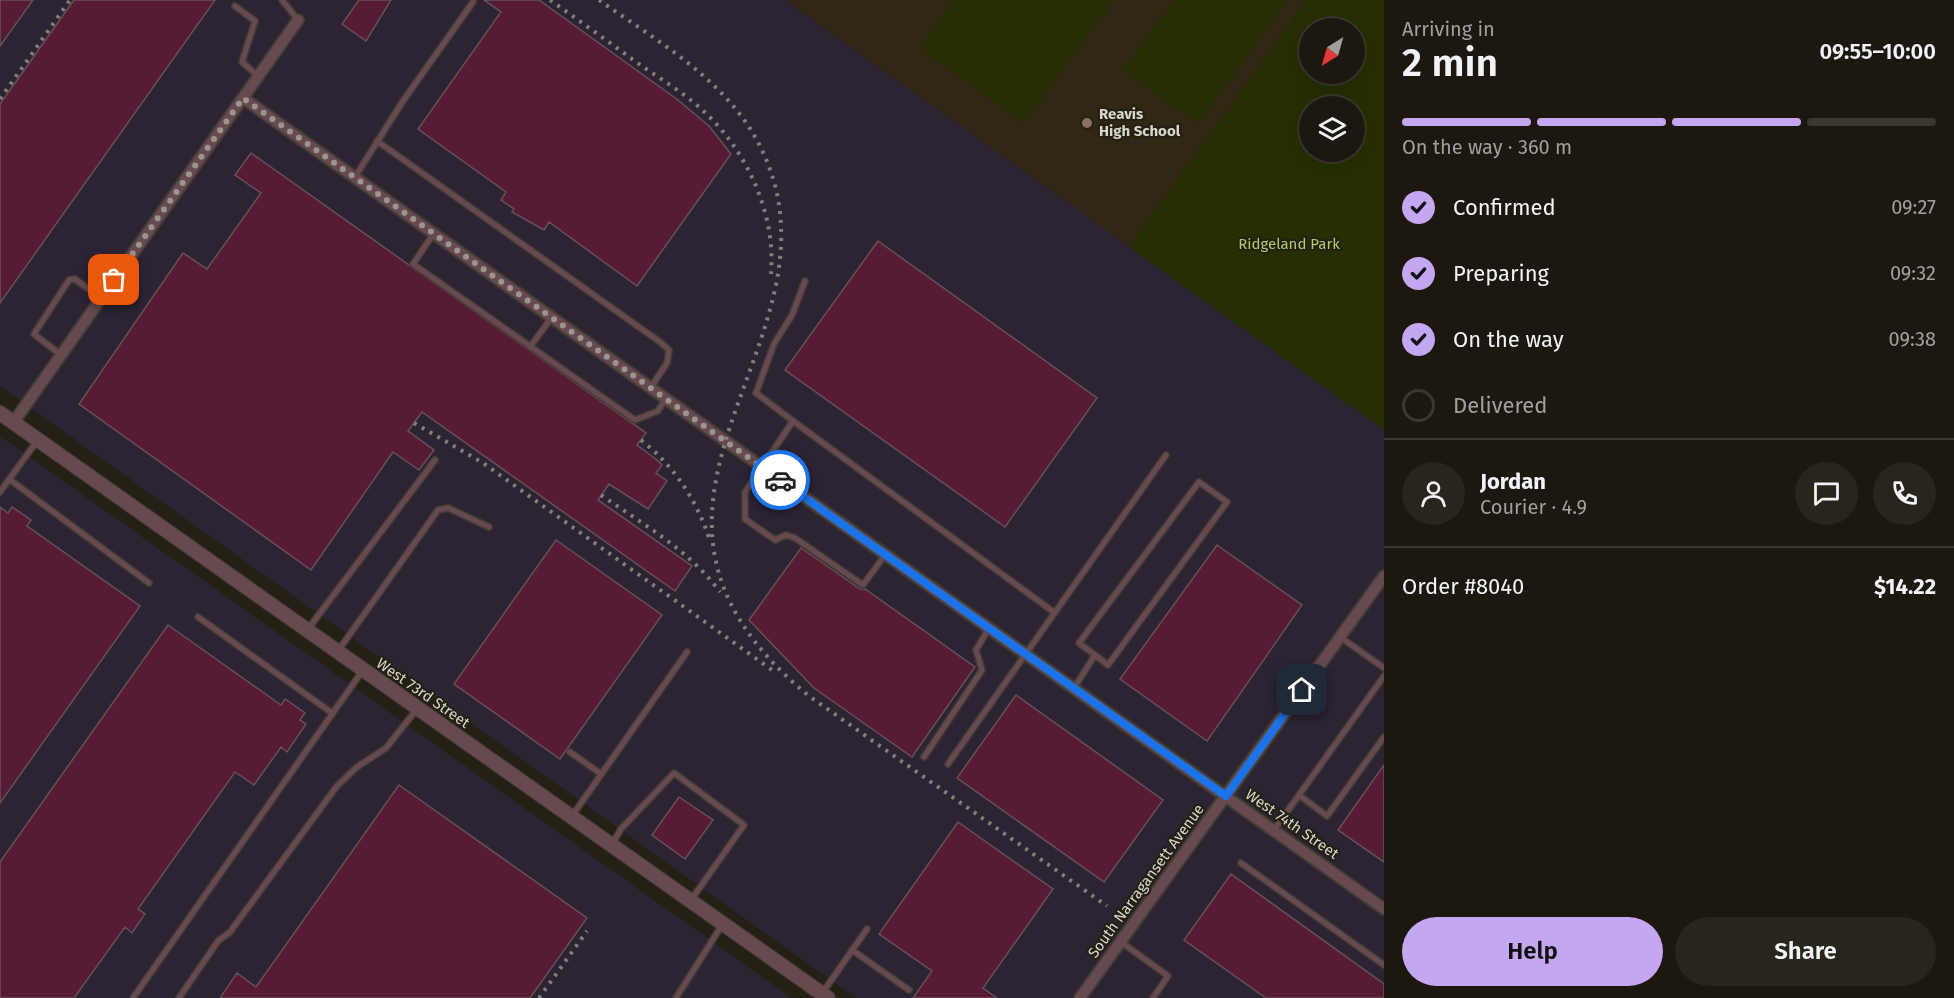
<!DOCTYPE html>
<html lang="en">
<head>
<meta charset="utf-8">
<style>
  body { margin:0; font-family:"Fira Sans",sans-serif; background:#29251d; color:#f1f3f6; height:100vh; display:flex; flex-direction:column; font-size:22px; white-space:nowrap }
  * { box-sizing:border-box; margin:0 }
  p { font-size:20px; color:#a0a09e }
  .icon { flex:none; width:33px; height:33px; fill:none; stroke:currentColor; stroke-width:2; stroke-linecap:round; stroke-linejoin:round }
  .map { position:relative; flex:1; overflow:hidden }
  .details { display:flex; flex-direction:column; background:#1c180f; width:570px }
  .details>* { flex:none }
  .needle { width:39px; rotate:217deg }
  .buttons { position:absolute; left:1299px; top:18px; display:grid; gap:12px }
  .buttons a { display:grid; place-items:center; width:66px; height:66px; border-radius:50%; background:#1c180f; box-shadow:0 6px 24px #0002,0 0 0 2px #3a372f; font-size:30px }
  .pin { position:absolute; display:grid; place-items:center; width:51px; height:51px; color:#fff; margin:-26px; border-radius:12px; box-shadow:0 3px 9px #0006 }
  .courier { position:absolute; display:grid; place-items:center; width:60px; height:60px; margin:-30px; border:4px solid #1a73e8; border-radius:50%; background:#fff; color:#222; box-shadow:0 2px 8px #0007 }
  .head em { font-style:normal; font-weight:600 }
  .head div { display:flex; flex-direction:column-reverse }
  .head { display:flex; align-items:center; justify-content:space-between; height:102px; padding:0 18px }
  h1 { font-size:39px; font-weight:600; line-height:45px }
  .bar { display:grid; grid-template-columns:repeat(4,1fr); gap:9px 6px; align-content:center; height:72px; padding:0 18px }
  .bar i { height:8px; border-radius:4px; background:#3a372f }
  .bar .current { background:#c4a7f1 }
  .bar p { grid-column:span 4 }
  .line { display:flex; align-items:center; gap:15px; padding:0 18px; border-top:2px solid #3a372f }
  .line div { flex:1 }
  .round { display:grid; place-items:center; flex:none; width:63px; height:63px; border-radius:32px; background:#29251d }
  ol { padding:0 18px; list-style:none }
  li { display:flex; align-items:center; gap:18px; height:66px }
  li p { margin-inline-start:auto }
  li .icon { padding:6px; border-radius:50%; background:#c4a7f1; color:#111; stroke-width:4 }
  li:last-child { color:#a0a09e }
  li i { width:33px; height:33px; border:3px solid #3a372f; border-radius:50% }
  .action { display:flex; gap:12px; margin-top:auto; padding:12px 18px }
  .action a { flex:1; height:69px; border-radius:36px; background:#c4a7f1; color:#111; font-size:24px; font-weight:600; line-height:69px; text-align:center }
  .action a+a { background:#29251d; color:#f1f3f6 }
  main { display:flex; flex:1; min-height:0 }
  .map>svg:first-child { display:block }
  .built { fill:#302815 }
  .industrial { fill:#2c2433 }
  .green { fill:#262f01; fill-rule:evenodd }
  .building { fill:#571c34; stroke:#635357; stroke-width:1.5 }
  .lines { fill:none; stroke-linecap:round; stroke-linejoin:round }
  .service-casing { stroke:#423d32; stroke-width:8 }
  .minor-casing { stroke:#423d32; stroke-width:14 }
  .tertiary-casing { stroke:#423d32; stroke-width:16 }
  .service { stroke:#674a50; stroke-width:5 }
  .minor { stroke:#674a50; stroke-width:10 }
  .tertiary { stroke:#674a50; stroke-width:14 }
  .rail { stroke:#847f75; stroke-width:4; stroke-dasharray:3 6; stroke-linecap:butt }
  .done { stroke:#9b968d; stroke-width:6; stroke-dasharray:0 10.8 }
  .route { stroke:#1a73e8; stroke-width:8 }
  .education-dot { fill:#8d6e63; stroke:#252014; stroke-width:2 }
  .labels { text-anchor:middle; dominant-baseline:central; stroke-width:4.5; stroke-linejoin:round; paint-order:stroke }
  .poi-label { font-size:15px; font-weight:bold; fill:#dad6ce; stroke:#252014; text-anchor:start }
  .park-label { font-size:15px; fill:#b3ca6d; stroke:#252014 }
  .street-label { font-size:15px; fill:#dad6ce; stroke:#252014 }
</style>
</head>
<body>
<main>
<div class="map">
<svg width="1384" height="998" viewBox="0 0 1384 998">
  <rect width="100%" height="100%" fill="#252014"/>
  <!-- built -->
  <path class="built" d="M 785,0 L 1307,0 L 1129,247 Z"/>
  <!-- industrial -->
  <path class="industrial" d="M 0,0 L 785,0 L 1384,429 L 1384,998 L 856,998 L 0,386 Z
    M 0,436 L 792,998 L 0,998 Z"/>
  <!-- green -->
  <path class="green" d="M 954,0 L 1113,0 L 1024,123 L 920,48 Z
    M 1174,0 L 1287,0 L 1198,124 L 1123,70 Z
    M 1307,0 L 1384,0 L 1384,430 L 1129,247 ZM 1310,28 L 1354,28 L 1354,74 L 1310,74 ZM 1310,106 L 1354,106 L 1354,152 L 1310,152 Z"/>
  <!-- building -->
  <path class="building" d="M 0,0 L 33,0 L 0,46 Z
    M 74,0 L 215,0 L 0,303 L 0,104 Z
    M 359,0 L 391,0 L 366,41 L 342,24 Z
    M 484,0 L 539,0 L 678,100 L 709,126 L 731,154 L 637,286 L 549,222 L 544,230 L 512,212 L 514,209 L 501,200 L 506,192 L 418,129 L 501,12 Z
    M 251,153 L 646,433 L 637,445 L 657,460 L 662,465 L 656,473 L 667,481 L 648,509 L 609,484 L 598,500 L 692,566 L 675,591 L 422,412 L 408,431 L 434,450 L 419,470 L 393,452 L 311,570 L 79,404 L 183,253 L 207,269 L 261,193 L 235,175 Z
    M 878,241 L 1097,398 L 1005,527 L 785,370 Z
    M 0,507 L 8,513 L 12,507 L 31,520 L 27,526 L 140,606 L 0,803 Z
    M 556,540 L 662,615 L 560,759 L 454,684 Z
    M 1217,545 L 1302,605 L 1207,741 L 1120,679 Z
    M 801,548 L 860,589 L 865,589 L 975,667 L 912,757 L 814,688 L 749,620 Z
    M 168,625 L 281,705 L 285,699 L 305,713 L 300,720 L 306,724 L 287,752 L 281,747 L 254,785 L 235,772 L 138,909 L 145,914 L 132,933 L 125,927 L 74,998 L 0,998 L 0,862 Z
    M 1016,695 L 1163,800 L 1104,882 L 957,778 Z
    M 1384,765 L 1384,862 L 1338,830 Z
    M 399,785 L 587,918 L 530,998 L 220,998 L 237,973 L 256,987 Z
    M 679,797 L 713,820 L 685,859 L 652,835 Z
    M 958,822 L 1053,889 L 983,988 L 997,998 L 913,998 L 932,971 L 879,934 Z
    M 1231,874 L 1384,984 L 1384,998 L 1266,998 L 1184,940 Z"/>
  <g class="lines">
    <!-- service casing -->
    <g class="service-casing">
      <path id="service" d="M 282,0 L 298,20
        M 235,6 L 255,21 L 242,62 L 258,76
        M 377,141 L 660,342 L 669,350 L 667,363 L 651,387
        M 355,177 L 403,101 L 473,2
        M 434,233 L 413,264 L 635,420 L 658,411 L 666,398
        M 530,347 L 552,317
        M 61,355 L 34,334 L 69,280 L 75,279 L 101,298
        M 793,421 L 756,393 L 774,344 L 792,315 L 805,281
        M 9,479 L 149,583
        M 0,492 L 37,441
        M 885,555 L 863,585 L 795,538 L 786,535 L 775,540 L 745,519 L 745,492 L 793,421 L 1055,613
        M 198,617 L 332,713
        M 308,629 L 435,460
        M 1340,637 L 1384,668
        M 338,651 L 438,510 L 448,508 L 489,527
        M 1074,688 L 1095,655 L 1079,643 L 1199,482 L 1227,502 L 1108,665 L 1095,655
        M 570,752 L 601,774
        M 924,757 L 982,670 L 976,650 L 989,628
        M 948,764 L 1166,455
        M 1299,795 L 1327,816 L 1384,737
        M 572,816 L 687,652
        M 1274,830 L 1384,676
        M 612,844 L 621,829 L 674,773 L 744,825 L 691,900
        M 1241,863 L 1384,965
        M 1121,942 L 1168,976 L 1153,998
        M 852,950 L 909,990
        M 823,992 L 867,929
        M 133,998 L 363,670
        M 179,998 L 218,941 L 230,932 L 337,786 L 357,767 L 386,748 L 417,709
        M 676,998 L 722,925"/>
    </g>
    <!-- minor casing -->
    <g class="minor-casing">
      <path id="minor" d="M 243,98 L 1384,909
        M 13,423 L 298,20
        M 1080,998 L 1384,576"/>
    </g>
    <!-- tertiary casing -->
    <g class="tertiary-casing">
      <path id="tertiary" d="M 0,413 L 828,998"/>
    </g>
    <!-- service -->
    <use href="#service" class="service"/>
    <!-- minor -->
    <use href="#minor" class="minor"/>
    <!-- tertiary -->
    <use href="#tertiary" class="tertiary"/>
    <!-- rail -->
    <path class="rail" d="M 550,0 C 580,21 610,43 639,64 C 659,78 681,91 699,107 C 746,148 776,212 771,274
      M 599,0 C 657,41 725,79 759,144 C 860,340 570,500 809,696 L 1107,906
      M 0,99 L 70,0
      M 414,423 L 483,463 L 772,670
      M 641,440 C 674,466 697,500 710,541
      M 601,495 C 644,525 689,550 720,592
      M 539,998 L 587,931"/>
  </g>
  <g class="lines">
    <!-- done -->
    <path class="done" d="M 114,280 L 243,98 L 780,480"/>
    <!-- route -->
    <path class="route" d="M 780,480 L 1226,796 L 1302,690"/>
  </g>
  <!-- markers -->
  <circle class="education-dot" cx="1087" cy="123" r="6"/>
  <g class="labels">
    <!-- poi labels -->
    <g class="poi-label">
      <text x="1099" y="114">Reavis<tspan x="1099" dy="17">High School</tspan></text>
    </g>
    <!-- park labels -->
    <g class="park-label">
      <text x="1289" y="244">Ridgeland Park</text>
    </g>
    <!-- street labels -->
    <g class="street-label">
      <text transform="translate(423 693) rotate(35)">West 73rd Street</text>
      <text transform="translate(1292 824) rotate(35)">West 74th Street</text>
      <text transform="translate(1146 881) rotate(-54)">South Narragansett Avenue</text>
    </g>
  </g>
</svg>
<div class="buttons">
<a><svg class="needle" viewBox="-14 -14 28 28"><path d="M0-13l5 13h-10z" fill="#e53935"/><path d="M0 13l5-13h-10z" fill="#a0a09e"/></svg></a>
<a><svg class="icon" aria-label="layers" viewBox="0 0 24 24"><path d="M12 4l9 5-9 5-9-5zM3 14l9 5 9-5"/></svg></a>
</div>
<div class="pin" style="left:114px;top:280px;background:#ea580c"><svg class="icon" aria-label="bag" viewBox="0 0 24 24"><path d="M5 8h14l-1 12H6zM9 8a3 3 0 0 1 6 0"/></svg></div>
<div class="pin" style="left:1302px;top:690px;background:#1f2937"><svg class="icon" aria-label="home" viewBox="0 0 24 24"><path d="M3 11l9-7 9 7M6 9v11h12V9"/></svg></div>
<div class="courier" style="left:780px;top:480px"><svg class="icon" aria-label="car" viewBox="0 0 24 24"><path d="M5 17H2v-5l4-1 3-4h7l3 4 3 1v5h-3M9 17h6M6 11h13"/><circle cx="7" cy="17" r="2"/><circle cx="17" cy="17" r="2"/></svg></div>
</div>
<section class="details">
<div class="head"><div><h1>2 min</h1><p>Arriving in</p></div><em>09:55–10:00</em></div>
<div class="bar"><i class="current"></i><i class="current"></i><i class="current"></i><i></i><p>On the way · 360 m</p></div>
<ol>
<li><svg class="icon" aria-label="check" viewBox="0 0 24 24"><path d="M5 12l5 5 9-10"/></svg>Confirmed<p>09:27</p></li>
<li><svg class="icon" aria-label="check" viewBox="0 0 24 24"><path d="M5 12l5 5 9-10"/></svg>Preparing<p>09:32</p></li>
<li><svg class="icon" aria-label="check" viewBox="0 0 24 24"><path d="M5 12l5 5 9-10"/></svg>On the way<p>09:38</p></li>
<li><i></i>Delivered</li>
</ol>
<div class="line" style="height:108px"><a class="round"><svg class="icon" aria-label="person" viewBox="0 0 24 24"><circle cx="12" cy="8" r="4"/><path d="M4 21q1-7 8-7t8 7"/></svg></a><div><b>Jordan</b><p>Courier · 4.9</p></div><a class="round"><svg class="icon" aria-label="chat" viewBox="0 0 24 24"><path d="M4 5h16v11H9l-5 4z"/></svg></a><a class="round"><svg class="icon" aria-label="phone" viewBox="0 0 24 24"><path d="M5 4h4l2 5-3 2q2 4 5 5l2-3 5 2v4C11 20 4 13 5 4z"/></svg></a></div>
<div class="line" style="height:78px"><div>Order #8040</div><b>$14.22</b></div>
<div class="action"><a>Help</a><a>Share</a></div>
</section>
</main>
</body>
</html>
